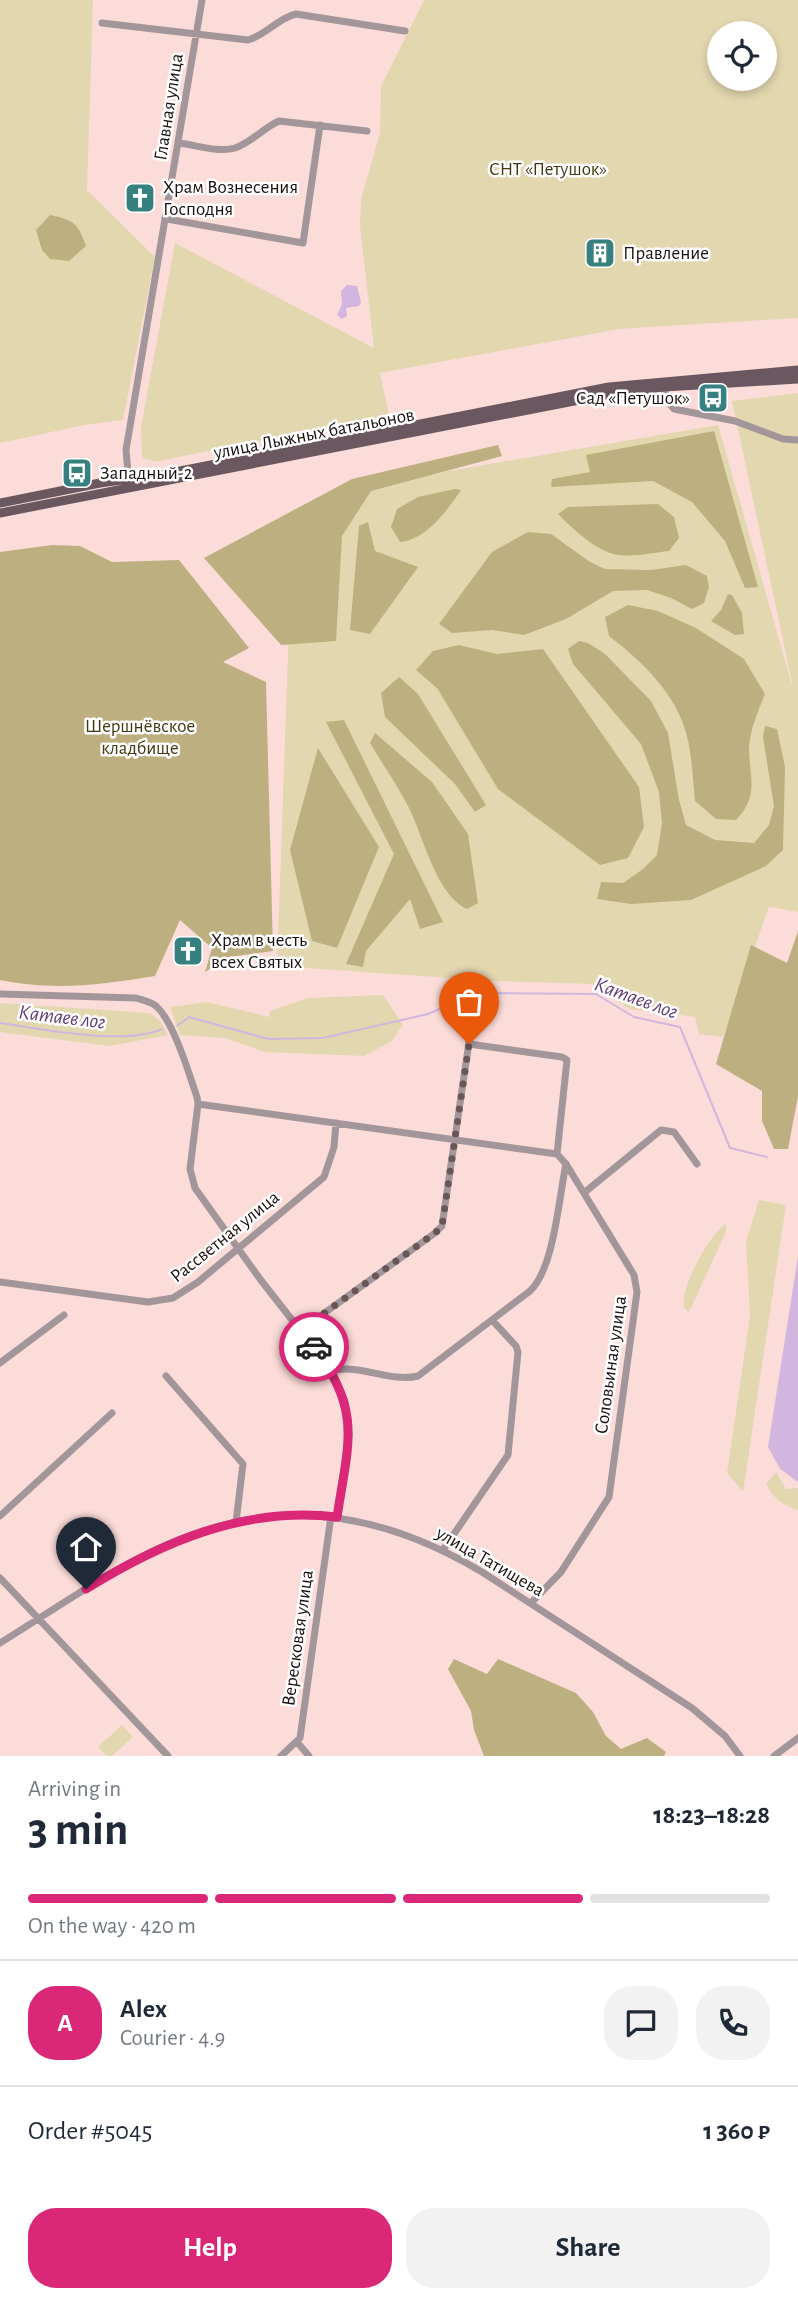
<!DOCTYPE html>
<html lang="en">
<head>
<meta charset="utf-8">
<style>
  body { margin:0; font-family:"Alegreya Sans",sans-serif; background:#f2f2f3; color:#1f2937; height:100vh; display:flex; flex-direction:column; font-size:26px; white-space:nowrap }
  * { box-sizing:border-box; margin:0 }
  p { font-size:23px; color:#747a83 }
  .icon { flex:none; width:38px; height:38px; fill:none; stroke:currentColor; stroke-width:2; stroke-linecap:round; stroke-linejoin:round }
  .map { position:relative; height:1756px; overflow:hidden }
  .panel { display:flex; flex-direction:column; background:#fff; flex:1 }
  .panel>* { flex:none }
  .tools { position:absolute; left:707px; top:21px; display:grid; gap:14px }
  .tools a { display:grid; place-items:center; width:70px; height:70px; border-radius:50%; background:#fff; box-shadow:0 4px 10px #0003; font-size:35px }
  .pin { position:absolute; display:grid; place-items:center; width:60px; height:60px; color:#fff; margin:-72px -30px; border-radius:50% 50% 50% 0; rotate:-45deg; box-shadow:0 0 7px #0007 }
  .pin .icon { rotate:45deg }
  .courier { position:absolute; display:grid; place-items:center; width:70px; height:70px; margin:-35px; border:5px solid #db2777; border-radius:50%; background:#fff; color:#222; box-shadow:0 2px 9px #0007 }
  .summary em { font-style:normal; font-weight:700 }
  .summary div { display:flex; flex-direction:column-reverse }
  .summary { display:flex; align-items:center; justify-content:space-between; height:119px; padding:0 28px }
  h1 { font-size:46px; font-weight:700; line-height:52px }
  .bar { display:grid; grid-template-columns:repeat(4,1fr); gap:10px 7px; align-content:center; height:84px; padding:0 28px }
  .bar i { height:9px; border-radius:5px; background:#e0e1e3 }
  .bar .current { background:#db2777 }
  .bar p { grid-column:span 4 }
  .line { display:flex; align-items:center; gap:18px; padding:0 28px; border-top:2px solid #e0e1e3 }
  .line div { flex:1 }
  .round { display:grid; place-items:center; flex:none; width:74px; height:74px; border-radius:28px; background:#f2f2f3 }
  .button { display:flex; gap:14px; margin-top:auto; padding:14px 28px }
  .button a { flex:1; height:80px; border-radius:28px; background:#db2777; color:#fff; font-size:28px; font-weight:700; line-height:80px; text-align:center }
  .button a+a { background:#f2f2f3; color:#1f2937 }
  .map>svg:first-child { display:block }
  .green { fill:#e3d7b0; fill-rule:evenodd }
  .forest { fill:#bdaf80 }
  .water { fill:#d2b6df }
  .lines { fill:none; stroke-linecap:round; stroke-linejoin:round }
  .stream { stroke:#d2b6df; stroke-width:2 }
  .minor { stroke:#a3969b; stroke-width:7 }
  .major { stroke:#6b5760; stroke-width:9 }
  .done { stroke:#695755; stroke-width:7; stroke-dasharray:0 12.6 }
  .route { stroke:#db2777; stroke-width:9 }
  .labels { text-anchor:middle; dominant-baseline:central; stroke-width:5; stroke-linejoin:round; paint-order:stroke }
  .street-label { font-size:19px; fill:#1a0f0e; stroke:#fff }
  .park-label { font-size:19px; fill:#423711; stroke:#fff }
  .poi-label { font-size:19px; fill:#1a0f0e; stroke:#fff; text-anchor:start }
  .water-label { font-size:21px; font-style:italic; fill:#633d72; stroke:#fff }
</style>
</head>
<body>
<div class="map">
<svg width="798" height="1756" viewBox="0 0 798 1756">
  <rect width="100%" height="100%" fill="#fcdcd8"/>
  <!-- green -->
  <path class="green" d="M 0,0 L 93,0 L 87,190 L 155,257 L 123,420 L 84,425 L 0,443 Z
    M 424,0 L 798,0 L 798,318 L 619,329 L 380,373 L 389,415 L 154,462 L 142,457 L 141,427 L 175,243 L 374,348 L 360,226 L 361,199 L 380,133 L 381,86 ZM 719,33 L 765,33 L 765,79 L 719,79 Z
    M 798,393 L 798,912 L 769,907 L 723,1037 L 699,1034 L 695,1017 L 630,1009 L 592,984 L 493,981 L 277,966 L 292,541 L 350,488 L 718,425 L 794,692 L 732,401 Z
    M 383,995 L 403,1025 L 392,1041 L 364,1056 L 265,1052 L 225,1038 L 180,1035 L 170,1007 L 207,1002 L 269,1017 L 270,1011 L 308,998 Z
    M 0,1003 L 150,1013 L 161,1022 L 168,1035 L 109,1046 L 0,1032 Z
    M 759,1200 L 786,1205 L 743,1492 L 727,1473 L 750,1316 L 746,1241 Z
    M 726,1223 L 726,1232 L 689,1312 L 684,1308 C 680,1286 709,1236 726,1223 Z
    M 776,1472 L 786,1489 L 798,1488 L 798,1510 C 782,1505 774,1499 766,1484 Z
    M 122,1725 L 133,1737 L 112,1756 L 107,1756 L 98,1747 Z"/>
  <!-- forest -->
  <path class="forest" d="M 50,215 C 74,220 78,223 86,246 L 69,261 L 50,259 L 42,250 L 36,230 Z
    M 714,431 L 758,587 L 745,588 L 725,541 L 692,502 L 653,481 L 551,487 L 552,479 L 590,472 L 586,455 Z
    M 498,445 L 502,456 L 371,491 L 342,536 L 336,641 L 281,645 L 204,558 L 352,479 Z
    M 455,489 L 461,490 C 446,512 427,539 400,542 L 391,527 L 397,509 L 418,497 Z
    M 658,504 L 674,517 L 679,538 L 669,551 C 652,553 630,558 613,554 C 593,548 572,528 558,514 L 568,507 Z
    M 368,522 L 375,551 L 418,567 L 370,634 L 350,630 L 359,526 Z
    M 528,532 L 551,534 L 590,562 L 605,569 L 651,570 L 686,565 L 707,576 L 709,587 L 704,603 L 692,609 L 671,598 L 647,590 L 613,591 L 566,619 L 524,635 L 492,630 L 452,633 L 439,624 L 492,552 Z
    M 52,545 L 80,546 L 112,562 L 179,560 L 249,648 L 223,662 L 266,682 L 273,951 L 229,957 L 205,972 L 212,948 L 180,920 L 155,976 C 99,985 56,991 0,980 L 0,552 Z
    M 728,594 L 732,595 L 742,613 L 744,634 L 735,635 L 711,621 L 721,610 Z
    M 628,605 L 658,611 L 696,628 L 744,659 L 765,694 C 758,711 750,730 749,747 C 749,778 760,795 736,820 L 716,819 L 695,801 C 693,780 692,757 687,736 C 677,695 642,661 609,636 L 605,617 Z
    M 579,641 L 588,643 L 605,654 L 651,701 L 668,733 L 679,800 L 686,825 L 715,840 L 754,843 L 769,825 L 774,806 L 763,737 L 765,726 L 777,729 L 785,767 L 783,850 L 766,866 L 691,900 L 631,904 L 597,899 L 601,882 L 623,883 L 643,869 L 657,855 L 662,823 L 659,792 L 641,744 L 573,664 L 568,649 Z
    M 459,645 L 497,654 L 543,649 L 639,787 L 644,827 L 628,858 L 600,865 L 498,789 L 437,688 L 416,670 L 433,651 Z
    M 399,677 L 418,694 L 486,805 L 475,812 L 455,784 L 385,717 L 381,693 Z
    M 344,720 L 443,922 L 420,929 L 410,899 L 366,951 L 363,967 L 346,964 L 394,854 L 326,722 Z
    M 375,733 L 432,782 L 468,834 L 478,903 L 467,909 C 436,895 424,838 409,808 C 398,786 383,765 370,743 Z
    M 318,748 L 379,847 L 337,948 L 312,941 L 290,850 Z
    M 798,931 L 798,1096 L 788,1149 L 774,1149 L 762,1121 L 762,1091 L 716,1064 L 751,945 L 787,963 Z
    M 454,1659 L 487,1674 L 498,1659 L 576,1693 L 593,1712 L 606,1736 L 621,1749 L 647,1738 L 666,1752 L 664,1756 L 484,1756 L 474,1730 L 471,1711 L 448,1669 Z"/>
  <!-- water -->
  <path class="water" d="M 347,285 L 357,286 L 361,302 L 359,306 L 346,308 L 347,316 L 342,319 L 337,315 L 342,304 L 341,291 Z
    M 798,1256 L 798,1482 L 780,1469 L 768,1447 Z"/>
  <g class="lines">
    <!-- stream -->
    <path class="stream" d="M 0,1023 C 43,1029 123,1046 162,1029
      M 177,1026 L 189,1017 L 268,1039 L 323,1038 L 428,1014 L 477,993 L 596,994 L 634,1017 L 680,1027 L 730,1148 L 767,1157"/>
    <!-- minor -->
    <path class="minor" d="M 102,23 L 248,40 C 266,35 278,18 296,14 L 405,31
      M 179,143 C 196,145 219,153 235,148 C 251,143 263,128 279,121 L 367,131
      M 167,219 L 303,243 L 320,125
      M 664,387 L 667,401 L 674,409 L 735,421 L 783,439 L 798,440
      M 129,483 L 126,450 L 202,0
      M 0,994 L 136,998 C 143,1000 150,1001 156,1006 C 174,1022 189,1074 197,1097 L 198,1104 L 190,1169 L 195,1188 L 260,1279 L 325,1362 L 345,1401 L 349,1435 L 337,1517
      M 469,1044 L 562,1057 L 567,1060 L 557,1154
      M 198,1104 L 557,1154 L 566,1164 L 634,1275 L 637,1292 L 609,1497 L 561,1572 L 531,1603
      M 585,1192 L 661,1130 L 674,1132 L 697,1164
      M 0,1282 L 148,1302 L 173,1298 L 198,1282 L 324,1177 L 334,1147 L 336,1123
      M 301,1330 L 435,1233 L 442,1226 L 473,1015
      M 0,1363 L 64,1315
      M 331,1371 C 360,1363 390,1383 418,1376 L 530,1291 C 554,1269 559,1197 566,1164
      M 166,1376 L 243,1464 L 236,1522
      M 0,1516 L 112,1413
      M 443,1550 L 508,1455 L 518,1352 L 516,1346 L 492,1320
      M 0,1578 L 168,1756
      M 0,1643 C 50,1612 99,1578 151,1552 C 267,1495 373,1507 482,1572 L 692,1708 L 725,1736 L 740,1756
      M 297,1742 L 309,1756
      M 281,1756 L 300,1738 L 331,1516
      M 774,1756 L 798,1738"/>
    <!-- major -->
    <path class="major" d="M 0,503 L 100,483 L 165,474 L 609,387 L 798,370
      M 0,513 L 610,394 L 664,387 L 798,379"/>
  </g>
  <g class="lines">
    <!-- done -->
    <path class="done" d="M 314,1347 L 301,1330 L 435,1233 L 442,1226 L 469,1044"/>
    <!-- route -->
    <path class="route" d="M 86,1589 C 162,1542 245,1506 337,1517 C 348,1444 363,1411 314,1347"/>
  </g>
  <!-- icons -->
  <defs>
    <g id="church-square" transform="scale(1.575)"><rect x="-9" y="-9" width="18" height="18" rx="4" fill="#378080" stroke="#fff"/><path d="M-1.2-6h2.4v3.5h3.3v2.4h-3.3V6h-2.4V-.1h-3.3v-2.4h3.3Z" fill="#fff"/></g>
    <g id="building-square" transform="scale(1.575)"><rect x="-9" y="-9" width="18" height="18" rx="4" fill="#378080" stroke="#fff"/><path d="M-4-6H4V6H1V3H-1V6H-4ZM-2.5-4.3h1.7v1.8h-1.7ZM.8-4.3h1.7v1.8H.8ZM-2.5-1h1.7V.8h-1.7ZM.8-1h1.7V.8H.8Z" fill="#fff"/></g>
    <g id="bus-square" transform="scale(1.575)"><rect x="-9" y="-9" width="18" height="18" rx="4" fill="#378080" stroke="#fff"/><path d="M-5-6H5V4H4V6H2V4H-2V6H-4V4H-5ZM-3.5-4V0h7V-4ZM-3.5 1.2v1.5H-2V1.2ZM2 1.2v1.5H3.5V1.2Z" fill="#fff"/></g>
  </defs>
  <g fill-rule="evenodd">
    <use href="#church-square" x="140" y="198"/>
    <use href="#building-square" x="600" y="253"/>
    <use href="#bus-square" x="713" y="398"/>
    <use href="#bus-square" x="77" y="473"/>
    <use href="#church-square" x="188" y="951"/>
  </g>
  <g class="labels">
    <!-- street labels -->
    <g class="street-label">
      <text transform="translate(169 107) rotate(-81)">Главная улица</text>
      <text transform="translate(314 434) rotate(-11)">улица Лыжных батальонов</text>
      <text transform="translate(225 1237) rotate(-39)">Рассветная улица</text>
      <text transform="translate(611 1365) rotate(-82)">Соловьиная улица</text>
      <text transform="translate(490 1562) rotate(30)">улица Татищева</text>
      <text transform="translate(298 1638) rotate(-82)">Вересковая улица</text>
    </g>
    <!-- park labels -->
    <g class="park-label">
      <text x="548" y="169">СНТ «Петушок»</text>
      <text x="140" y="726">Шершнёвское<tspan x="140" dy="22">кладбище</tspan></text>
    </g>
    <!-- poi labels -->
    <g class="poi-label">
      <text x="163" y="187">Храм Вознесения<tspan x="163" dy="22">Господня</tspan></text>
      <text x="623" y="253">Правление</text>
      <text x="690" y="398" text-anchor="end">Сад «Петушок»</text>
      <text x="100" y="473">Западный-2</text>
      <text x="211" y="940">Храм в честь<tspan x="211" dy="22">всех Святых</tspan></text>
    </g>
    <!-- water labels -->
    <g class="water-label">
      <text transform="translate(636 998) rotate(20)">Катаев лог</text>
      <text transform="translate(62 1017) rotate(7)">Катаев лог</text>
    </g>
  </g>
</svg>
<div class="tools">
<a><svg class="icon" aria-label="locate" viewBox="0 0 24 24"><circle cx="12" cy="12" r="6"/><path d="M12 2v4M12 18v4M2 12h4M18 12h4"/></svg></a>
</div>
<div class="pin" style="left:469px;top:1044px;background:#ea580c"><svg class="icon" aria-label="bag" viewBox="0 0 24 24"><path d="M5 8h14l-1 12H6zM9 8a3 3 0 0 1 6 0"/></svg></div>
<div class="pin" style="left:86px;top:1589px;background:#1f2937"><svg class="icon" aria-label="home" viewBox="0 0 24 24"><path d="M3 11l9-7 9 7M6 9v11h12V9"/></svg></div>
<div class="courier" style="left:314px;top:1347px"><svg class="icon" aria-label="car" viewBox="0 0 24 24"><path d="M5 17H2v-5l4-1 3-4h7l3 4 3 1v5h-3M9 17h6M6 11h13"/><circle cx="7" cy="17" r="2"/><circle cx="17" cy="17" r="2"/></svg></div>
</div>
<section class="panel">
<div class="summary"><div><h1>3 min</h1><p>Arriving in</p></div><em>18:23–18:28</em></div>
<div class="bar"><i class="current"></i><i class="current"></i><i class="current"></i><i></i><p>On the way · 420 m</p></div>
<div class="line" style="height:126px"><b class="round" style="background:#db2777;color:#fff">A</b><div><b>Alex</b><p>Courier · 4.9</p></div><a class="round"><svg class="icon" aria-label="chat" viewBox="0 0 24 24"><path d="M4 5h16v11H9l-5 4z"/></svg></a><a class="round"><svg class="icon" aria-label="phone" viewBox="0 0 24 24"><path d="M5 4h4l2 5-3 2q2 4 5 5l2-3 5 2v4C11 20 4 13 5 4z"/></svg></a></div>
<div class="line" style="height:91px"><div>Order #5045</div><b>1 360 ₽</b></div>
<div class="button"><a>Help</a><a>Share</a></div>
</section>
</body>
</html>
